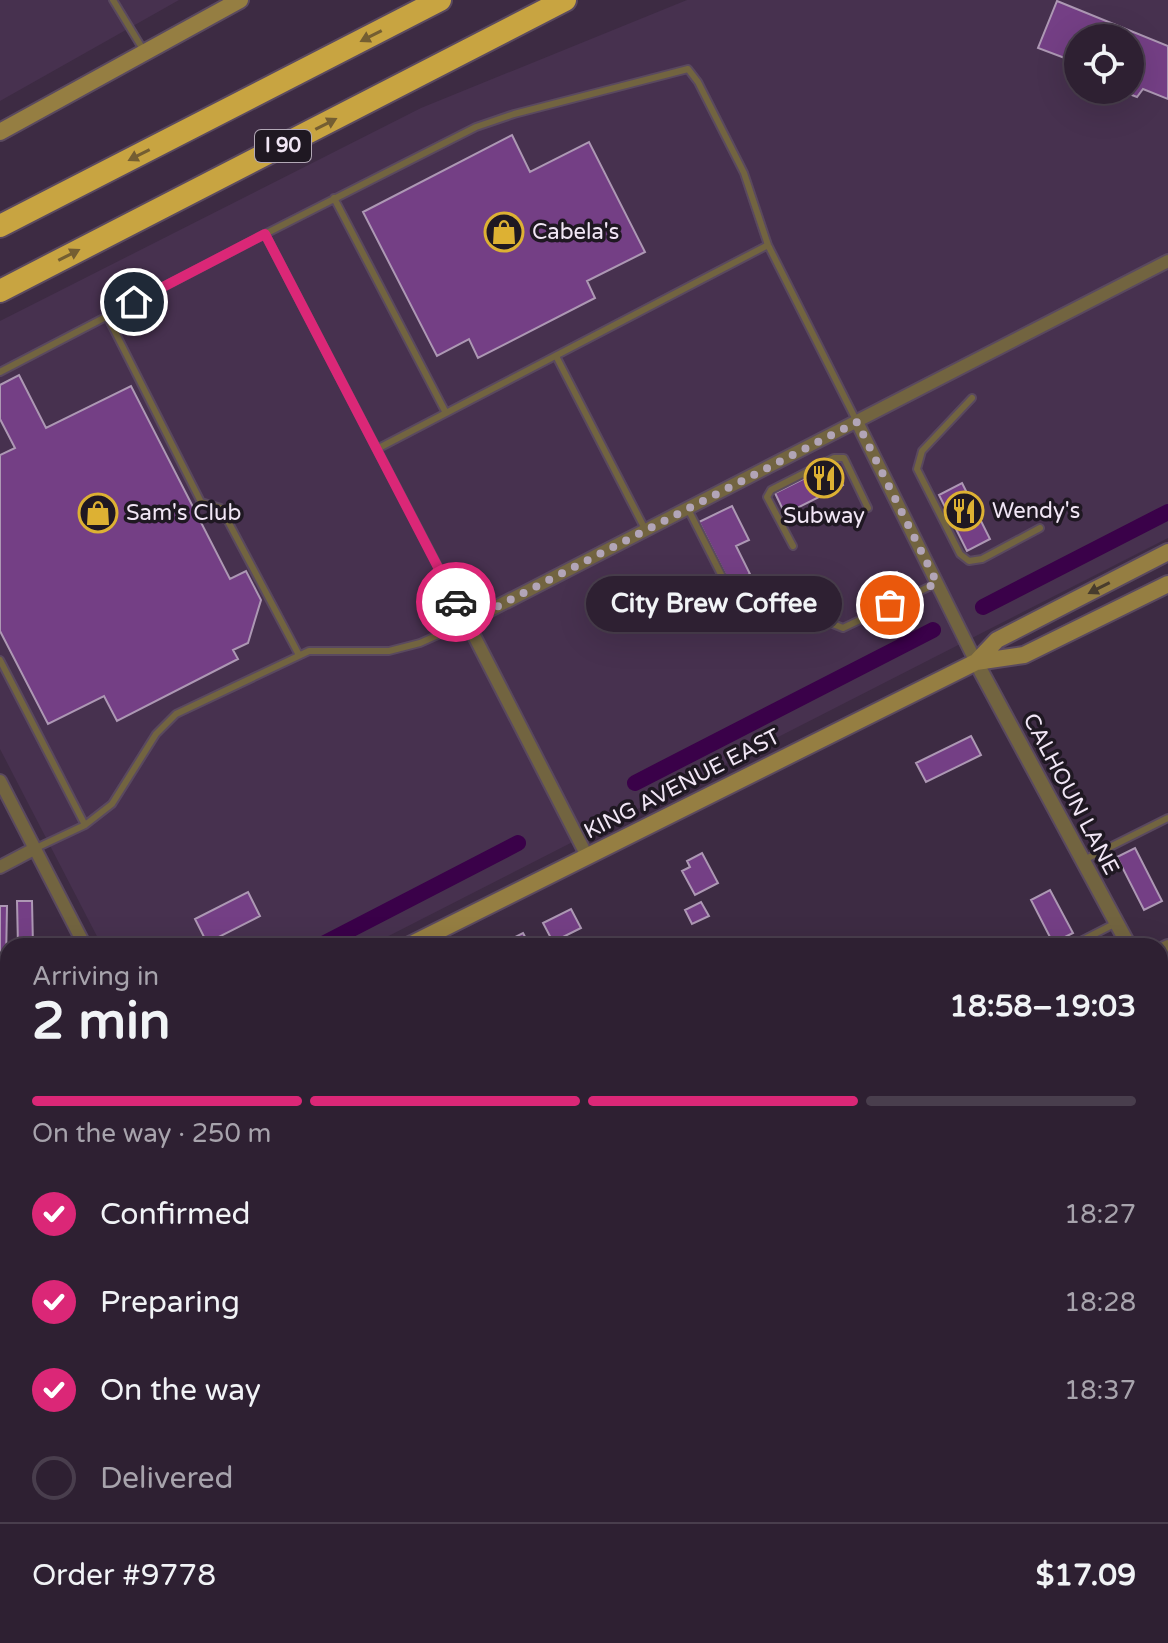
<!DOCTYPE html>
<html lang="en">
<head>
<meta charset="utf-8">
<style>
  body { margin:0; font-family:"Varela Round",sans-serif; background:#36283a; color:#f1f3f6; height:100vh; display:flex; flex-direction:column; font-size:30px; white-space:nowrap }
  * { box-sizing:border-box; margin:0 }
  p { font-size:26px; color:#a7a3ac }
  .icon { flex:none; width:44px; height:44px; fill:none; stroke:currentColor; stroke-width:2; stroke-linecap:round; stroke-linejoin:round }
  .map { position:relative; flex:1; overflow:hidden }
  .sheet { position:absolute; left:0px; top:938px; width:1168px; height:706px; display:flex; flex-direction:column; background:#2e2032; border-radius:24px 24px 0 0; box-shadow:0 8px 32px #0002,0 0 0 2px #493e4d }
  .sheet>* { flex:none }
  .controls { position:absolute; left:1064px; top:24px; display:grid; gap:16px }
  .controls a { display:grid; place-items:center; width:80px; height:80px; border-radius:50%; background:#2e2032; box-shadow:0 8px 32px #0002,0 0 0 2px #493e4d; font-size:40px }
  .pin { position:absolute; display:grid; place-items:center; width:68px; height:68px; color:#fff; margin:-34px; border:4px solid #fff; border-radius:50%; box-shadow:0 2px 8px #0007 }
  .courier { position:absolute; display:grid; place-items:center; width:80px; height:80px; margin:-40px; border:6px solid #db2777; border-radius:50%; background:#fff; color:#222; box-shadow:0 2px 10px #0007 }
  .bubble { position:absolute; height:56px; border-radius:28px; background:#2e2032; box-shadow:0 8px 32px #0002,0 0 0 2px #493e4d; font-size:26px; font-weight:700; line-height:56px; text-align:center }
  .overview em { font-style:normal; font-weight:700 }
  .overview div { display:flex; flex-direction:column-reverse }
  .overview { display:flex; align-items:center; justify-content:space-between; height:136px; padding:0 32px }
  h1 { font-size:52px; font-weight:700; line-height:60px }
  .bar { display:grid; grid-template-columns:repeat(4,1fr); gap:12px 8px; align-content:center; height:96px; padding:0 32px }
  .bar i { height:10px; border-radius:6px; background:#493e4d }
  .bar .active { background:#db2777 }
  .bar p { grid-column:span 4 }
  .line { display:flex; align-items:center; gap:20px; padding:0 32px; border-top:2px solid #493e4d }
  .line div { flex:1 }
  ol { padding:0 32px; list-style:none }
  li { display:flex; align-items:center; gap:24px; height:88px }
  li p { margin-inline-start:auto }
  li .icon { padding:8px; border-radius:50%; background:#db2777; color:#fff; stroke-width:4 }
  li:last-child { color:#a7a3ac }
  li i { width:44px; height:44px; border:4px solid #493e4d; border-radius:50% }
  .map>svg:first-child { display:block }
  .built { fill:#47314f; fill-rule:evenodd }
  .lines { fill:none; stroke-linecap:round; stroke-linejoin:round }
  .canal { stroke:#3a0149; stroke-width:16 }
  .building { fill:#743f85; stroke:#ad98b4; stroke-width:2 }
  .service-casing { stroke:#5a495f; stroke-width:10 }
  .minor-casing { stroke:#5a495f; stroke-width:16 }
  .tertiary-casing { stroke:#5a495f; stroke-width:18 }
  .secondary-casing { stroke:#5a495f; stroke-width:20 }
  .motorway-casing { stroke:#5a495f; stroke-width:26 }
  .service { stroke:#726440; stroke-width:6 }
  .minor { stroke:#726440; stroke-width:12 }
  .tertiary { stroke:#726440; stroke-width:14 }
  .secondary { stroke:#957e42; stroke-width:16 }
  .motorway { stroke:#c8a441; stroke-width:22 }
  .oneway { fill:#745e32 }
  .oneway2 { fill:#483c2d }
  .done { stroke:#b2a5b7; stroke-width:8; stroke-dasharray:0 14.4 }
  .route { stroke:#db2777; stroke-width:10 }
  .labels { text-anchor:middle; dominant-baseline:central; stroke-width:7; stroke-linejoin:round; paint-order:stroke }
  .shield { fill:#1f1822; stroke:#b2a8b6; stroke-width:2 }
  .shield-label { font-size:20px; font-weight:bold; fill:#f1e6f5 }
  .poi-label { font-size:22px; fill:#f1e6f5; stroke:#1f1822; text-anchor:start }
  .street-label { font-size:22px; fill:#f1e6f5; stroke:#1f1822 }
</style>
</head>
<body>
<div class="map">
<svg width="1168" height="1643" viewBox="0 0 1168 1643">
  <rect width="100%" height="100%" fill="#3d2b43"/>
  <!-- built -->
  <path class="built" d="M 0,0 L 179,0 L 0,101 Z
    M 687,0 L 1168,0 L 1168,538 L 369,946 L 102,946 L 0,749 L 0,321 L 421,108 ZM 1078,38 L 1130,38 L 1130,90 L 1078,90 Z"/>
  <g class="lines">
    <!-- canal -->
    <path class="canal" d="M 983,607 L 1168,512
      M 635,783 L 933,630
      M 319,946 L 518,843
      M 0,1109 L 8,1105"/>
  </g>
  <!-- building -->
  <path class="building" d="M 1057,1 L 1168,46 L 1168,99 L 1143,89 L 1137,97 L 1119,90 L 1130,90 L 1130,38 L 1078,38 L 1078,63 L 1038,48 Z
    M 512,135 L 530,172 L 589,142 L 645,252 L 587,281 L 595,298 L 478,358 L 469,339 L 437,356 L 363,212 Z
    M 19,375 L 46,428 L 131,386 L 230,579 L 246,571 L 261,600 L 248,643 L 233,650 L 238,659 L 117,721 L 104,696 L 48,724 L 0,631 L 0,455 L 15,448 L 0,419 L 0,385 Z
    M 833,464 L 843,485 L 785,514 L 775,493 Z
    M 962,483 L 990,539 L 967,551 L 939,495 Z
    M 732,506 L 749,540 L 736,546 L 750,574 L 730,584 L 699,522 Z
    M 897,572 L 904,584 L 869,602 L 862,589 Z
    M 971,736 L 981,755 L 926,782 L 916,763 Z
    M 1135,848 L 1162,901 L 1144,910 L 1117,857 Z
    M 702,853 L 718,883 L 695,895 L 682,871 L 690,867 L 687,861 Z
    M 1050,890 L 1073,933 L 1053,943 L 1031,900 Z
    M 248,892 L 260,916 L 207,943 L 195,919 Z
    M 17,901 L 32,901 L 33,946 L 18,946 Z
    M 701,902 L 709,916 L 692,924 L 685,910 Z
    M 0,906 L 7,906 L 6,961 L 0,960 Z
    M 571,909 L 581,928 L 553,942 L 543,923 Z
    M 523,933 L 530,946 L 497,946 Z
    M 0,1020 L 8,1027 L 8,1045 L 0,1038 Z
    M 1168,1092 L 1168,1119 L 1165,1121 L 1160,1111 L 1160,1096 Z
    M 1161,1159 L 1168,1172 L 1168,1182 L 1163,1185 L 1160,1180 Z
    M 1168,1289 L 1168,1313 L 1165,1315 L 1168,1330 L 1162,1333 L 1160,1293 Z
    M 1167,1366 L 1168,1389 L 1160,1393 L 1160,1370 Z
    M 1168,1399 L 1168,1422 L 1160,1426 L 1160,1403 Z
    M 1168,1517 L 1168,1544 L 1165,1546 L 1160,1537 L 1160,1521 Z
    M 0,1528 L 8,1543 L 8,1555 L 0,1559 Z
    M 1168,1617 L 1168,1637 L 1160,1641 L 1158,1636 L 1160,1621 Z
    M 48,1636 L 82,1636 L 73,1640 L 75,1643 L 47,1643 L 44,1638 Z
    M 103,1636 L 111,1636 L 114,1643 L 96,1643 L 94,1640 Z
    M 190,1636 L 211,1636 L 215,1643 L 190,1643 L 188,1637 Z
    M 252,1636 L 271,1636 L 275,1643 L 243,1643 Z
    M 283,1636 L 307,1636 L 294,1643 L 286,1643 Z
    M 484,1636 L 518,1636 L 520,1640 L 515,1643 L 487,1643 Z
    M 721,1636 L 750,1636 L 736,1643 L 725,1643 Z
    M 926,1636 L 957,1636 L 961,1643 L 925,1643 L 922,1638 Z"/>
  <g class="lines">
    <!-- service casing -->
    <g class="service-casing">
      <path id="service" d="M 113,0 L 144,51
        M 334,198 L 446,413
        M 265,234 L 476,127 L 514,114 L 688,69 L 698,82 L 744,173 L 768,245 L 857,422
        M 107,316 L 201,502 L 221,508 L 299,655
        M 556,356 L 646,531
        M 0,372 L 265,234 L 467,622 L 420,643 L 389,651 L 309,651 L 176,714 L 156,734 L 112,804 L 85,825 L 34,849
        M 972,398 L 922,451 L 917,469 L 960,554 L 969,561 L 982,559 L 1040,528
        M 377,449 L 768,245
        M 688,509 L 742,616
        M 793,546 L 767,497 L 771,490 L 834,458 L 844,458 L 868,508
        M 812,581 L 833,624 L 843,628 L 937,583
        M 0,660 L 85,825
        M 1082,861 L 1168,818
        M 1071,946 L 1116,923
        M 1160,1129 L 1168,1125
        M 1160,1356 L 1168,1352
        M 0,1497 L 8,1493
        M 1160,1613 L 1168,1609
        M 158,1643 L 172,1636
        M 597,1643 L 610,1636
        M 1102,1643 L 1116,1636"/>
    </g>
    <!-- minor casing -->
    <g class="minor-casing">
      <path id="minor" d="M 857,422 L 976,662
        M 0,781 L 85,946
        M 587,856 L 467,622 L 1168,261
        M 0,867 L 34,849
        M 1160,950 L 1168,946
        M 0,983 L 8,979
        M 1160,1248 L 1168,1244
        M 1160,1467 L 1168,1463
        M 0,1608 L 8,1604
        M 383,1643 L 397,1636
        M 817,1643 L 830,1636"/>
    </g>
    <!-- tertiary casing -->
    <g class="tertiary-casing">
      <path id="tertiary" d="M 976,662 L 1129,946
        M 1160,1008 L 1168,1025
        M 436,1636 L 440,1643"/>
    </g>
    <!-- secondary casing -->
    <g class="secondary-casing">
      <path id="secondary" d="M 0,132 L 240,0
        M 976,662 L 997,640 L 1168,552
        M 408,946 L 976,662 L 1024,655 L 1168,584
        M 0,1153 L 8,1149"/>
    </g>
    <!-- motorway casing -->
    <g class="motorway-casing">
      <path id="motorway" d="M 0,226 L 440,0
        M 0,291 L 565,0"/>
    </g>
    <!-- service -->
    <use href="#service" class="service"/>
    <!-- minor -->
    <use href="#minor" class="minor"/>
    <!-- tertiary -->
    <use href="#tertiary" class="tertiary"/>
    <!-- secondary -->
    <use href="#secondary" class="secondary"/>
    <!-- motorway -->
    <use href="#motorway" class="motorway"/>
  </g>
  <!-- one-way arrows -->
  <defs><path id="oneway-solid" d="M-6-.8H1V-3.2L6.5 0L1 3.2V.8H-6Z" transform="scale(2)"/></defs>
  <g class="oneway">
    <use href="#oneway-solid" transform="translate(371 36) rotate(153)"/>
    <use href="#oneway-solid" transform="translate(326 124) rotate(-27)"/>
    <use href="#oneway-solid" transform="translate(139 155) rotate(153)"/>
    <use href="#oneway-solid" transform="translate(69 255) rotate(-27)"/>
  </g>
  <use class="oneway2" href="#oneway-solid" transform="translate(1099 588) rotate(153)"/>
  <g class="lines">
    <!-- done -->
    <path class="done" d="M 456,602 L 467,622 L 857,422 L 937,583 L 890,605"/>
    <!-- route -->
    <path class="route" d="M 134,302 L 265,234 L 456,602"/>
  </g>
  <!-- icons -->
  <defs>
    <g id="shop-ring" transform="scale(2)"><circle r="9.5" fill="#1f1822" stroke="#ddb133" stroke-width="1.5"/><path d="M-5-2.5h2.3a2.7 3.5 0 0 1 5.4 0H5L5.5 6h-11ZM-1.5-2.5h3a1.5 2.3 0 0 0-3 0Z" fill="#ddb133"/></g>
    <g id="restaurant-ring" transform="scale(2)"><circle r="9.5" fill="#1f1822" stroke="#ddb133" stroke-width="1.5"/><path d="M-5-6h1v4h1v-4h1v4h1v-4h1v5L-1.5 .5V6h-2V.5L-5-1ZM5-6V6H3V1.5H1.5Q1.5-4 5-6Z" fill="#ddb133"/></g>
  </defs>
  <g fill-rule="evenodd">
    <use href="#shop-ring" x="504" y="232"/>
    <use href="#restaurant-ring" x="824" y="478"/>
    <use href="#restaurant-ring" x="964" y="511"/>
    <use href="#shop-ring" x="98" y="513"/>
  </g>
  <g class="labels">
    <!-- shield labels -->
    <rect class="shield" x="255" y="130" width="56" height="32" rx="6"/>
    <g class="shield-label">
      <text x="283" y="146">I 90</text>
    </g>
    <!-- poi labels -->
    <g class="poi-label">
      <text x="532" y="232">Cabela's</text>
      <text x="992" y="511">Wendy's</text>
      <text x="126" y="513">Sam's Club</text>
      <text x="824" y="516" text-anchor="middle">Subway</text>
    </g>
    <!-- street labels -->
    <g class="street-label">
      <text transform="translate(682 784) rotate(-27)">KING AVENUE EAST</text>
      <text transform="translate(1071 794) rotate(62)">CALHOUN LANE</text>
    </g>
  </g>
</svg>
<div class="controls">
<a><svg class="icon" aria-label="locate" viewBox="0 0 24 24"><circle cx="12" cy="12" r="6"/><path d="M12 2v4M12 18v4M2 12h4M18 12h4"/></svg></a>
</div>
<div class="pin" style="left:890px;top:605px;background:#ea580c"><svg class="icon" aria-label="bag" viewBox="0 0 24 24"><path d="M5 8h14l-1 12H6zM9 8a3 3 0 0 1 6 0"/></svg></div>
<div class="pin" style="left:134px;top:302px;background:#1f2937"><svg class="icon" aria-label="home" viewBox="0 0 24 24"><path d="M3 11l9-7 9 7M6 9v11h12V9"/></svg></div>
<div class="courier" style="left:456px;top:602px"><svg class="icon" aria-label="car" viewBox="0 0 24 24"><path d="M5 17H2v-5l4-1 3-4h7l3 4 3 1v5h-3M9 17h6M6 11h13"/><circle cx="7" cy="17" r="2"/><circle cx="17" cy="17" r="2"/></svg></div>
<div class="bubble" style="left:586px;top:576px;width:256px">City Brew Coffee</div>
<section class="sheet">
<div class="overview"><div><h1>2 min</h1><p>Arriving in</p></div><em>18:58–19:03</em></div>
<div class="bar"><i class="active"></i><i class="active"></i><i class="active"></i><i></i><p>On the way · 250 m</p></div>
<ol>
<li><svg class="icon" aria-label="check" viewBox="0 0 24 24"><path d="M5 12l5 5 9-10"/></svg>Confirmed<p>18:27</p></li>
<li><svg class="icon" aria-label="check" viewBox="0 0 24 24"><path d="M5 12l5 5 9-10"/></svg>Preparing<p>18:28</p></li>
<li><svg class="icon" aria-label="check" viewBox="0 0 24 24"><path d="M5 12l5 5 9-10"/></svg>On the way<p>18:37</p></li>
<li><i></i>Delivered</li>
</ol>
<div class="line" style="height:104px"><div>Order #9778</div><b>$17.09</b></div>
</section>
</div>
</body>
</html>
